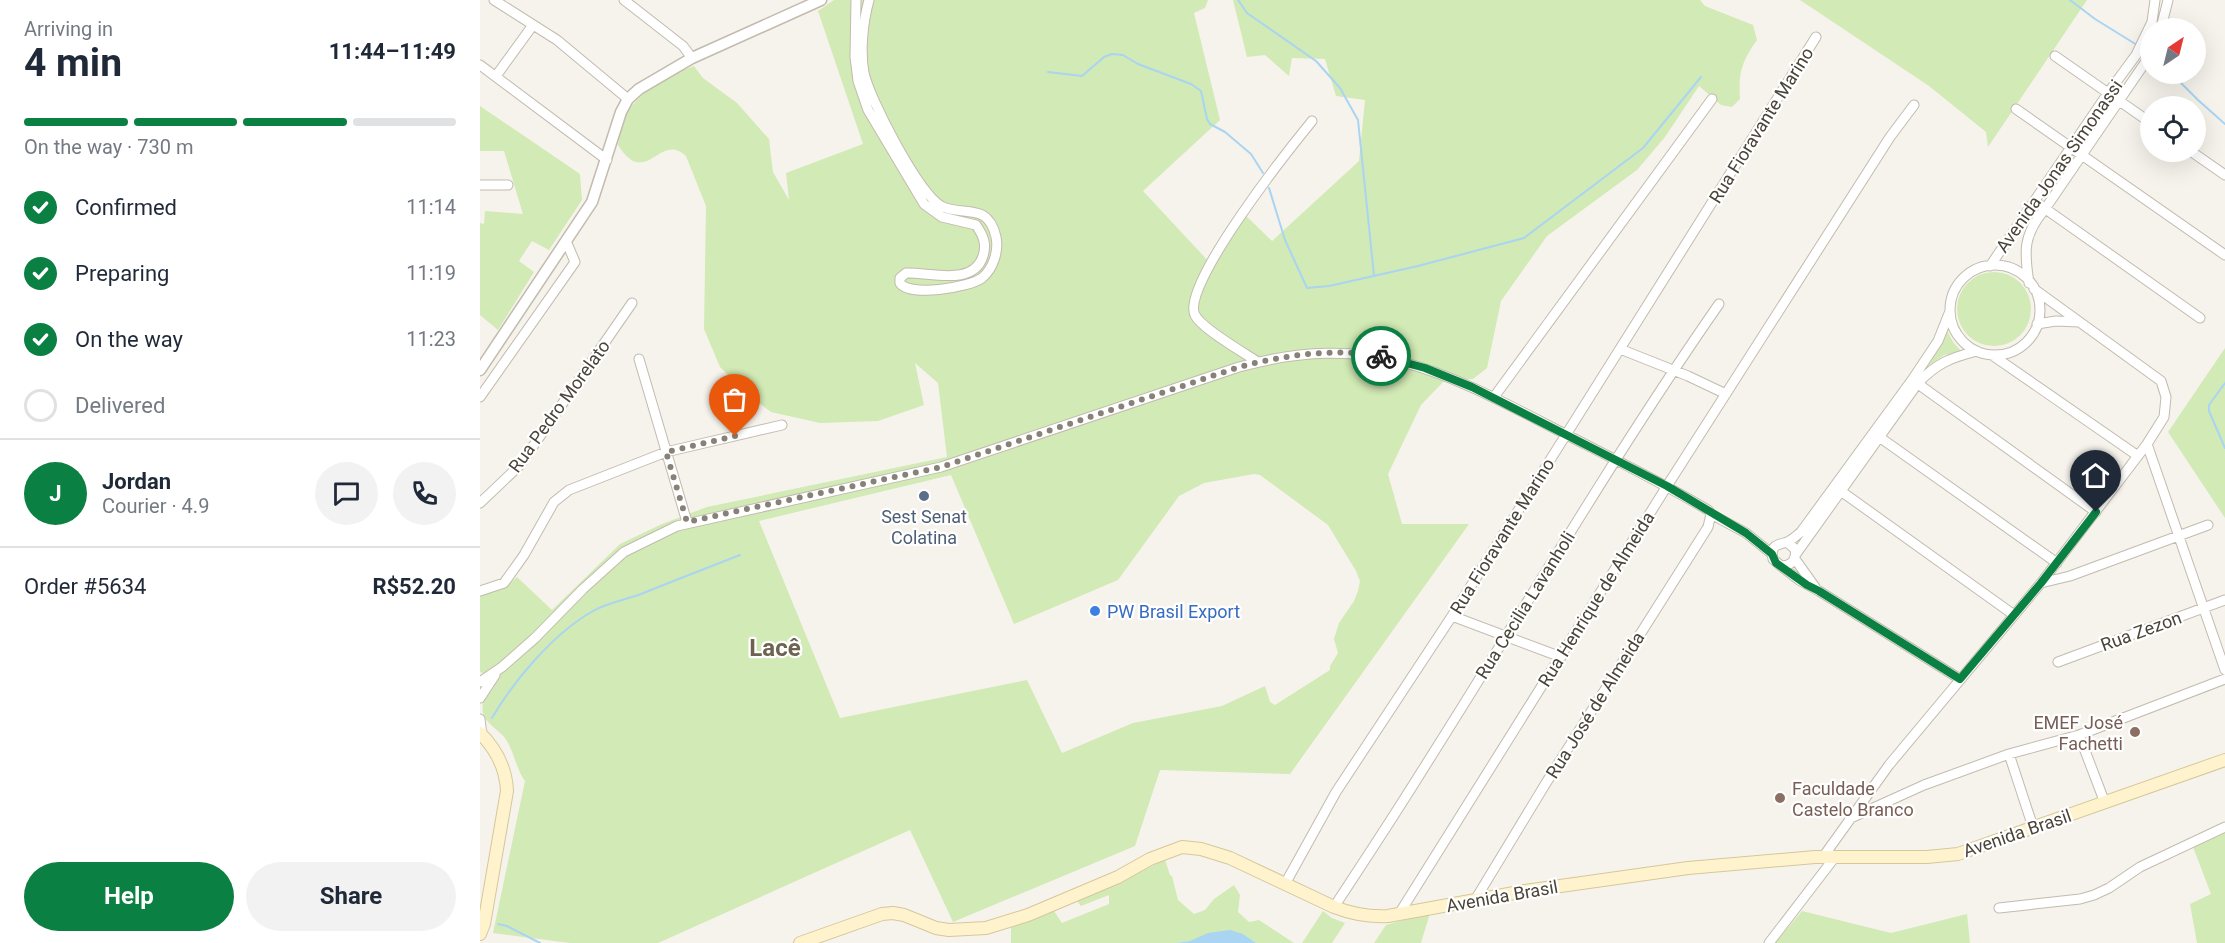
<!DOCTYPE html>
<html lang="en">
<head>
<meta charset="utf-8">
<style>
  body { margin:0; font-family:Roboto,sans-serif; background:#f2f2f3; color:#1f2937; height:100vh; display:flex; flex-direction:column; font-size:22px; white-space:nowrap }
  * { box-sizing:border-box; margin:0 }
  p { font-size:20px; color:#747a83 }
  .icon { flex:none; width:33px; height:33px; fill:none; stroke:currentColor; stroke-width:2; stroke-linecap:round; stroke-linejoin:round }
  .map { position:relative; flex:1; overflow:hidden }
  .side { display:flex; flex-direction:column; background:#fff; width:480px }
  .side>* { flex:none }
  .needle { width:39px; rotate:35deg }
  .fabs { position:absolute; left:1660px; top:18px; display:grid; gap:12px }
  .fabs a { display:grid; place-items:center; width:66px; height:66px; border-radius:50%; background:#fff; box-shadow:0 6px 24px #0002; font-size:30px }
  .pin { position:absolute; display:grid; place-items:center; width:51px; height:51px; color:#fff; margin:-62px -26px; border-radius:50% 50% 50% 0; rotate:-45deg; box-shadow:0 0 6px #0007 }
  .pin .icon { rotate:45deg }
  .courier { position:absolute; display:grid; place-items:center; width:60px; height:60px; margin:-30px; border:4px solid #0b8043; border-radius:50%; background:#fff; color:#222; box-shadow:0 2px 8px #0007 }
  .summary em { font-style:normal; font-weight:700 }
  .summary div { display:flex; flex-direction:column-reverse }
  .summary { display:flex; align-items:center; justify-content:space-between; height:102px; padding:0 24px }
  h1 { font-size:39px; font-weight:700; line-height:45px }
  .bar { display:grid; grid-template-columns:repeat(4,1fr); gap:9px 6px; align-content:center; height:72px; padding:0 24px }
  .bar i { height:8px; border-radius:4px; background:#e0e1e3 }
  .bar .active { background:#0b8043 }
  .bar p { grid-column:span 4 }
  .line { display:flex; align-items:center; gap:15px; padding:0 24px; border-top:2px solid #e0e1e3 }
  .line div { flex:1 }
  .round { display:grid; place-items:center; flex:none; width:63px; height:63px; border-radius:32px; background:#f2f2f3 }
  ol { padding:0 24px; list-style:none }
  li { display:flex; align-items:center; gap:18px; height:66px }
  li p { margin-inline-start:auto }
  li .icon { padding:6px; border-radius:50%; background:#0b8043; color:#fff; stroke-width:4 }
  li:last-child { color:#747a83 }
  li i { width:33px; height:33px; border:3px solid #e0e1e3; border-radius:50% }
  .cta { display:flex; gap:12px; margin-top:auto; padding:12px 24px }
  .cta a { flex:1; height:69px; border-radius:36px; background:#0b8043; color:#fff; font-size:24px; font-weight:700; line-height:69px; text-align:center }
  .cta a+a { background:#f2f2f3; color:#1f2937 }
  main { display:flex; flex:1; min-height:0 }
  .map>svg:first-child { display:block }
  .green { fill:#d2eab5; fill-rule:evenodd }
  .water { fill:#a9d4f2 }
  .lines { fill:none; stroke-linecap:round; stroke-linejoin:round }
  .stream { stroke:#a9d4f2; stroke-width:2 }
  .minor-casing { stroke:#c2bbae; stroke-width:11 }
  .tertiary-casing { stroke:#c2bbae; stroke-width:13 }
  .secondary-casing { stroke:#d6c79b; stroke-width:14 }
  .minor { stroke:#fff; stroke-width:9 }
  .tertiary { stroke:#fff; stroke-width:10 }
  .secondary { stroke:#fff3cd; stroke-width:12 }
  .done { stroke:#878178; stroke-width:6; stroke-dasharray:0 10.8 }
  .route { stroke:#0b8043; stroke-width:8 }
  .service-dot { fill:#5c6f8a; stroke:#fff; stroke-width:2 }
  .shop-dot { fill:#3f7fe0; stroke:#fff; stroke-width:2 }
  .education-dot { fill:#8d6e63; stroke:#fff; stroke-width:2 }
  .labels { text-anchor:middle; dominant-baseline:central; stroke-width:4.5; stroke-linejoin:round; paint-order:stroke }
  .street-label { font-size:18px; fill:#4b4439; stroke:#fff }
  .service-label { font-size:18px; fill:#4e5e75; stroke:#fff }
  .shop-label { font-size:18px; fill:#366cbe; stroke:#fff; text-anchor:start }
  .education-label { font-size:18px; fill:#785e54; stroke:#fff; text-anchor:end }
  .district-label { font-size:24px; font-weight:bold; fill:#6e6250; stroke:#fff }
</style>
</head>
<body>
<main>
<section class="side">
<div class="summary"><div><h1>4 min</h1><p>Arriving in</p></div><em>11:44–11:49</em></div>
<div class="bar"><i class="active"></i><i class="active"></i><i class="active"></i><i></i><p>On the way · 730 m</p></div>
<ol>
<li><svg class="icon" aria-label="check" viewBox="0 0 24 24"><path d="M5 12l5 5 9-10"/></svg>Confirmed<p>11:14</p></li>
<li><svg class="icon" aria-label="check" viewBox="0 0 24 24"><path d="M5 12l5 5 9-10"/></svg>Preparing<p>11:19</p></li>
<li><svg class="icon" aria-label="check" viewBox="0 0 24 24"><path d="M5 12l5 5 9-10"/></svg>On the way<p>11:23</p></li>
<li><i></i>Delivered</li>
</ol>
<div class="line" style="height:108px"><b class="round" style="background:#0b8043;color:#fff">J</b><div><b>Jordan</b><p>Courier · 4.9</p></div><a class="round"><svg class="icon" aria-label="chat" viewBox="0 0 24 24"><path d="M4 5h16v11H9l-5 4z"/></svg></a><a class="round"><svg class="icon" aria-label="phone" viewBox="0 0 24 24"><path d="M5 4h4l2 5-3 2q2 4 5 5l2-3 5 2v4C11 20 4 13 5 4z"/></svg></a></div>
<div class="line" style="height:78px"><div>Order #5634</div><b>R$52.20</b></div>
<div class="cta"><a>Help</a><a>Share</a></div>
</section>
<div class="map">
<svg width="1745" height="943" viewBox="0 0 1745 943">
  <rect width="100%" height="100%" fill="#f6f3ec"/>
  <!-- green -->
  <path class="green" d="M 354,0 L 728,0 L 725,8 L 714,13 L 740,120 L 663,191 L 731,264 L 761,211 L 792,241 L 879,161 L 885,100 L 856,96 L 845,59 L 812,58 L 809,76 L 785,55 L 767,57 L 753,0 L 1220,0 L 1225,6 L 1273,25 L 1277,40 C 1262,61 1258,73 1260,99 L 1252,107 L 1241,105 L 1219,86 L 1185,137 L 1157,170 L 1067,236 L 1021,301 L 1007,368 L 993,379 L 964,381 L 941,405 L 908,474 L 922,524 L 989,524 L 810,774 L 680,770 L 655,846 L 473,922 L 430,830 L 178,943 L 90,943 L 13,933 L 45,781 C 36,769 34,751 25,738 C 19,730 5,723 3,713 C 1,701 6,686 8,675 L 0,672 L 0,596 L 27,586 L 37,577 L 72,610 L 140,544 L 182,524 L 227,507 L 467,457 L 458,383 L 435,363 L 444,405 L 398,421 L 340,423 L 291,412 L 266,393 L 240,367 L 224,329 L 226,206 L 206,156 C 185,137 175,166 156,162 C 148,160 142,151 138,145 C 139,137 140,128 143,121 C 156,92 185,77 214,66 L 223,78 L 257,103 L 289,139 L 293,172 L 309,200 L 306,173 L 383,144 L 338,11 ZM 774,474 L 780,475 L 848,525 L 876,571 L 880,581 L 878,591 L 874,601 L 859,623 L 854,639 L 858,653 L 850,666 L 850,670 L 795,705 L 790,702 L 785,686 L 742,706 L 653,723 L 582,753 L 547,680 L 360,718 L 279,521 L 471,475 L 534,624 L 638,580 L 699,496 L 724,483 Z
    M 1320,0 L 1607,0 L 1508,147 L 1506,132 L 1449,86 Z
    M 0,106 L 100,174 L 102,200 L 69,250 L 52,241 L 39,261 L 54,272 L 18,330 L 0,315 L 0,223 L 4,224 L 5,211 L 43,214 L 24,151 L 0,151 Z
    M1477 309a37 37 0 1 1 74 0a37 37 0 1 1-74 0Z
    M 1466,328 L 1473,342 L 1482,352 L 1464,355 L 1442,370 Z
    M 1745,348 L 1745,518 L 1688,432 Z
    M 1745,832 L 1745,943 L 1717,943 L 1710,904 L 1731,894 L 1713,847 L 1723,839 Z
    M 685,860 L 690,875 L 692,876 L 698,900 L 714,914 L 725,910 L 734,899 L 754,885 L 760,895 L 758,912 L 769,922 L 779,920 L 814,943 L 776,943 L 763,934 L 696,943 L 531,943 L 531,927 L 574,911 L 582,923 L 629,904 L 629,895 L 601,906 L 597,901 Z
    M 843,911 L 852,918 L 865,923 L 852,943 L 822,943 Z
    M 1322,911 L 1411,933 L 1487,914 L 1490,943 L 1295,943 Z
    M 950,913 L 941,943 L 894,943 L 906,925 Z"/>
  <!-- water -->
  <path class="water" d="M 750,930 L 763,934 L 776,943 L 696,943 L 710,941 L 728,933 Z"/>
  <g class="lines">
    <!-- stream -->
    <path class="stream" d="M 758,0 L 767,13 L 836,61 L 860,88 L 878,120 L 894,276
      M 1590,0 L 1615,19 L 1657,45
      M 568,72 L 602,76 L 624,57 L 632,54 L 643,55 L 658,64 L 711,84 L 721,91 L 727,119 L 730,124 L 745,132 L 771,154 L 783,173
      M 1692,74 L 1718,100 L 1745,124
      M 789,188 L 805,240 L 827,288 L 849,286 L 938,266 L 1044,238 L 1163,148 L 1221,77
      M 1745,383 L 1729,405 L 1729,411 L 1745,448
      M 12,718 C 34,680 74,633 113,611 C 127,603 145,600 161,594 C 193,581 227,568 260,555
      M 18,924 L 27,926 L 60,943"/>
    <!-- minor casing -->
    <g class="minor-casing">
      <path id="minor" d="M 14,0 L 77,40 L 148,99
        M 144,0 L 203,46 L 212,58
        M 376,0 L 375,57 L 378,81 L 388,110 L 444,204 L 462,217 L 496,225 C 503,235 507,244 503,256 C 493,287 450,272 426,273 L 420,278 L 420,283 C 429,297 488,288 502,278 C 513,269 519,251 516,237 C 508,201 482,217 461,206 C 438,192 390,100 384,73 C 380,51 383,22 389,0
        M 1681,28 L 1688,0
        M 1575,56 L 1671,123
        M 0,65 L 127,160
        M 16,76 L 53,25
        M 1536,109 L 1745,255
        M 1712,152 L 1745,175
        M 0,185 L 28,185
        M 1560,205 L 1720,318
        M1470 310a45 45 0 1 1 90 0a45 45 0 1 1-90 0Z
        M 1510,266 L 1628,93 L 1656,55 L 1672,22 L 1675,0
        M 1549,283 C 1544,251 1543,235 1565,209 L 1671,54
        M 1557,324 L 1576,321 L 1599,322
        M 1140,349 L 1208,376 L 1246,394
        M 1512,355 L 1658,456
        M 159,359 L 207,522
        M 778,362 C 764,353 721,328 715,315 C 700,286 810,148 832,121
        M 1434,381 L 1616,512
        M 0,397 L 95,262 L 86,241
        M 1014,397 L 1232,99
        M 1395,434 L 1577,563
        M 1667,444 L 1745,670
        M 1358,489 L 1534,615
        M 0,503 L 40,465 L 152,303
        M 1231,514 L 1266,533 L 1292,554
        M 1307,542 L 1315,549 C 1317,559 1312,566 1301,566 L 1293,559 C 1290,545 1297,545 1307,542 C 1312,540 1317,535 1321,532 L 1432,380 L 1458,341 L 1470,311
        M 1316,554 L 1438,383 C 1457,363 1470,358 1497,351
        M 1315,559 L 1335,587
        M 1301,566 L 1319,580 L 1339,591 L 1480,679
        M 1561,583 L 1590,576 L 1728,525
        M 0,591 L 24,583 L 44,555 L 74,502 L 89,490 L 186,452 L 302,425
        M 972,616 L 1081,657
        M 1578,662 L 1745,600
        M 0,682 L 22,667 L 55,638 L 103,589 L 144,552 L 197,526 L 461,467 L 759,367 C 894,330 967,373 1083,433 C 1132,458 1181,482 1228,510 L 1231,514 L 1228,527 L 1066,783 L 995,900
        M 0,698 L 15,675
        M 0,719 L 2,735
        M 1599,735 L 1625,803
        M 1529,754 L 1553,827
        M 1371,818 L 1444,785 L 1529,754 L 1599,735 L 1745,679
        M 1343,857 L 1409,765 L 1561,583 L 1667,444 L 1684,417 L 1686,397 L 1681,381 L 1554,289
        M 805,884 L 856,792 L 972,616 L 1336,37
        M 854,907 C 883,863 912,819 940,774 C 1040,617 1133,456 1239,304
        M 1519,908 L 1600,899 L 1614,895 L 1629,888 L 1660,867 L 1745,827
        M 919,914 L 1187,486 L 1410,137 L 1434,105
        M 1289,943 L 1355,857"/>
    </g>
    <!-- tertiary casing -->
    <g class="tertiary-casing">
      <path id="tertiary" d="M 0,370 L 112,202 L 141,112 L 148,99 L 159,89 L 212,58 L 341,0"/>
    </g>
    <!-- secondary casing -->
    <g class="secondary-casing">
      <path id="secondary" d="M 0,733 C 17,750 26,768 27,791 L 4,924 L 0,934
        M 320,943 L 402,914 L 413,913 L 424,915 L 456,928 L 469,930 L 506,928 L 548,915 L 638,877 L 670,859 L 702,847 L 721,849 L 750,858 L 854,907 C 872,914 889,917 908,916 L 1045,891 L 1208,868 L 1335,857 L 1447,857 L 1478,854 L 1745,760"/>
    </g>
    <!-- minor -->
    <use href="#minor" class="minor"/>
    <!-- tertiary -->
    <use href="#tertiary" class="tertiary"/>
    <!-- secondary -->
    <use href="#secondary" class="secondary"/>
  </g>
  <g class="lines">
    <!-- done -->
    <path class="done" d="M 255,436 L 186,452 L 207,522 L 461,467 L 759,367 C 805,355 853,348 901,356"/>
    <!-- route -->
    <path class="route" d="M 901,356 L 945,368 L 992,387 L 1187,486 L 1266,533 L 1292,554 L 1296,563 L 1327,585 L 1339,591 L 1480,679 L 1561,583 L 1616,512"/>
  </g>
  <!-- markers -->
  <circle class="service-dot" cx="444" cy="496" r="6"/>
  <circle class="shop-dot" cx="615" cy="611" r="6"/>
  <g class="education-dot">
    <circle cx="1655" cy="732" r="6"/>
    <circle cx="1300" cy="798" r="6"/>
  </g>
  <g class="labels">
    <!-- street labels -->
    <g class="street-label">
      <text transform="translate(1281 125) rotate(-58)">Rua Fioravante Marino</text>
      <text transform="translate(1579 166) rotate(-55)">Avenida Jonas Simonassi</text>
      <text transform="translate(79 406) rotate(-54)">Rua Pedro Morelato</text>
      <text transform="translate(1022 536) rotate(-58)">Rua Fioravante Marino</text>
      <text transform="translate(1116 599) rotate(-58)">Rua Henrique de Almeida</text>
      <text transform="translate(1045 605) rotate(-58)">Rua Cecilia Lavanholi</text>
      <text transform="translate(1661 631) rotate(-20)">Rua Zezon</text>
      <text transform="translate(1115 705) rotate(-58)">Rua José de Almeida</text>
      <text transform="translate(1537 833) rotate(-19)">Avenida Brasil</text>
      <text transform="translate(1022 896) rotate(-10)">Avenida Brasil</text>
    </g>
    <!-- service labels -->
    <g class="service-label">
      <text x="444" y="516">Sest Senat<tspan x="444" dy="21">Colatina</tspan></text>
    </g>
    <!-- shop labels -->
    <g class="shop-label">
      <text x="627" y="611">PW Brasil Export</text>
    </g>
    <!-- education labels -->
    <g class="education-label">
      <text x="1643" y="722">EMEF José<tspan x="1643" dy="21">Fachetti</tspan></text>
      <text x="1312" y="788" text-anchor="start">Faculdade<tspan x="1312" dy="21">Castelo Branco</tspan></text>
    </g>
    <!-- district labels -->
    <g class="district-label">
      <text x="295" y="648">Lacê</text>
    </g>
  </g>
</svg>
<div class="fabs">
<a><svg class="needle" viewBox="-14 -14 28 28"><path d="M0-13l5 13h-10z" fill="#e53935"/><path d="M0 13l5-13h-10z" fill="#747a83"/></svg></a>
<a><svg class="icon" aria-label="locate" viewBox="0 0 24 24"><circle cx="12" cy="12" r="6"/><path d="M12 2v4M12 18v4M2 12h4M18 12h4"/></svg></a>
</div>
<div class="pin" style="left:255px;top:436px;background:#ea580c"><svg class="icon" aria-label="bag" viewBox="0 0 24 24"><path d="M5 8h14l-1 12H6zM9 8a3 3 0 0 1 6 0"/></svg></div>
<div class="pin" style="left:1616px;top:512px;background:#1f2937"><svg class="icon" aria-label="home" viewBox="0 0 24 24"><path d="M3 11l9-7 9 7M6 9v11h12V9"/></svg></div>
<div class="courier" style="left:901px;top:356px"><svg class="icon" aria-label="bike" viewBox="0 0 24 24"><circle cx="6" cy="16" r="4"/><circle cx="18" cy="16" r="4"/><path d="M6 16l4-8h5l3 8M10 8l3 8H6M13 5h3"/></svg></div>
</div>
</main>
</body>
</html>
